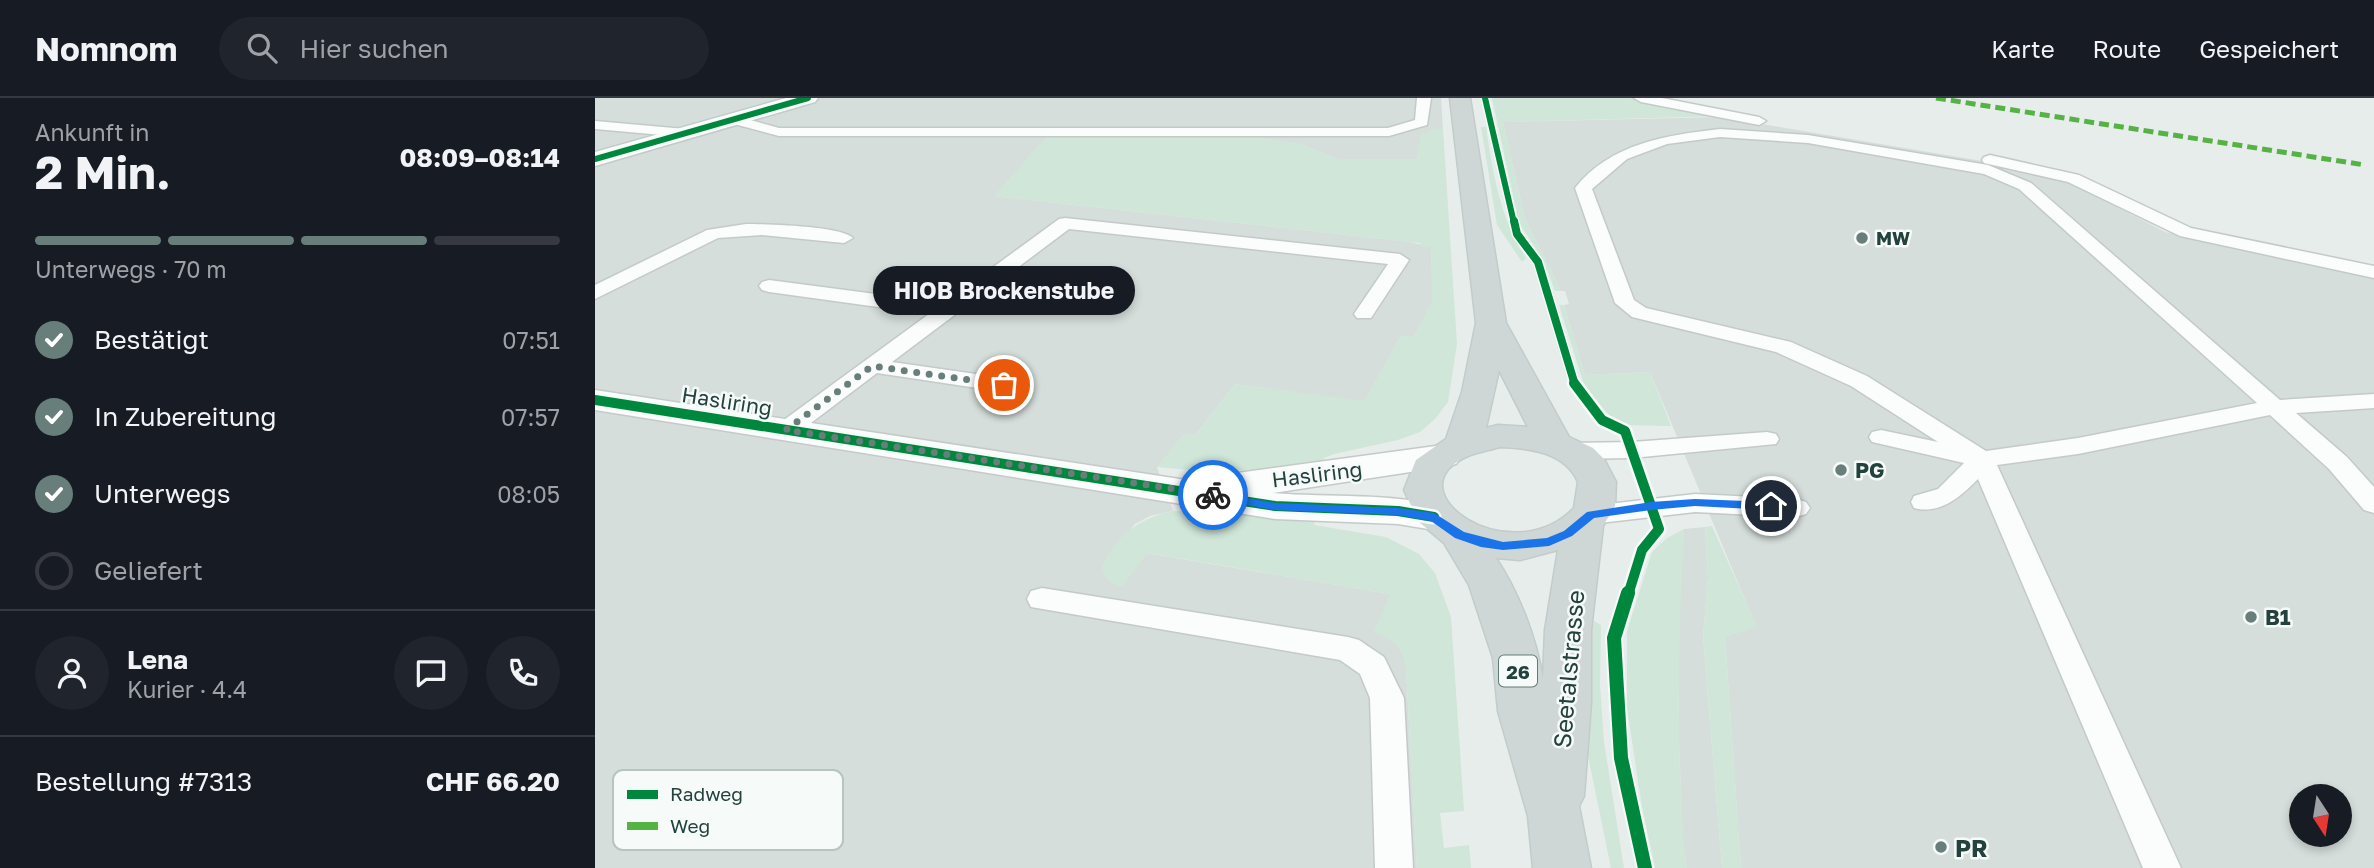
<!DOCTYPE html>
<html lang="de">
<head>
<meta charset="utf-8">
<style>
  body { margin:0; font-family:"Golos Text",sans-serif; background:#20242c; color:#f1f3f6; height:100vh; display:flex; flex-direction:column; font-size:26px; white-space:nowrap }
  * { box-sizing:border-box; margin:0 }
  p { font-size:23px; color:#9ea1a6 }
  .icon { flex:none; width:38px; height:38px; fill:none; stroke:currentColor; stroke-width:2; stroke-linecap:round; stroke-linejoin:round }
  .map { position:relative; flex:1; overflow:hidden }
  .sheet { display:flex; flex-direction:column; background:#171b24; width:595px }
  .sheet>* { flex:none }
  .needle { width:46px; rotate:168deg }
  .fabs { position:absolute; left:1694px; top:686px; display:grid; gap:14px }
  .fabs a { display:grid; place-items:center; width:63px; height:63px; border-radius:50%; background:#171b24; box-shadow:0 4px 10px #0003; font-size:35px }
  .pin { position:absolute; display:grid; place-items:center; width:60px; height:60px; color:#fff; margin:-30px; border:4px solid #fff; border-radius:50%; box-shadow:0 2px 7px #0007 }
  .courier { position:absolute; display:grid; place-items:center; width:70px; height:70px; margin:-35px; border:5px solid #1a73e8; border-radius:50%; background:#fff; color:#222; box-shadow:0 2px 9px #0007 }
  .bubble { position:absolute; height:49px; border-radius:24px; background:#171b24; box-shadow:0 4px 10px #0003; font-size:23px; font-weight:700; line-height:49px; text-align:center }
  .summary em { font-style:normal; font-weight:700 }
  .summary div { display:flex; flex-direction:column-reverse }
  .summary { display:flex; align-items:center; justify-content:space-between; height:119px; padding:0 35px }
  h1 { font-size:46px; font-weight:700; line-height:52px }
  .bar { display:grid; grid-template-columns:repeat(4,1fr); gap:10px 7px; align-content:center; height:84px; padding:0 35px }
  .bar i { height:9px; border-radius:5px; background:#363941 }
  .bar .active { background:#687e7a }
  .bar p { grid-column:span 4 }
  .line { display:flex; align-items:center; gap:18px; padding:0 35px; border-top:2px solid #363941 }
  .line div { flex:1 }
  .round { display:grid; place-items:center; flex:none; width:74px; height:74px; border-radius:37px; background:#20242c }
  ol { padding:0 35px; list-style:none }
  li { display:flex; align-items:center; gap:21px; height:77px }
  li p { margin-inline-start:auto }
  li .icon { padding:7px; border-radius:50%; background:#687e7a; color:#fff; stroke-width:4 }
  li:last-child { color:#9ea1a6 }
  li i { width:38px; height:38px; border:4px solid #363941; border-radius:50% }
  header { display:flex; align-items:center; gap:42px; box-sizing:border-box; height:98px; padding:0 35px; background:#171b24; border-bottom:2px solid #363941 }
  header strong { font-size:33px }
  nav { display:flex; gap:38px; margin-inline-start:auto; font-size:24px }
  .search { width:490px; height:63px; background:#20242c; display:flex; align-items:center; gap:18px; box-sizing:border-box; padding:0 24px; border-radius:38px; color:#9ea1a6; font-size:26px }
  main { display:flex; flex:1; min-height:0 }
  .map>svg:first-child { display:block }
  .built { fill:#d5dedb; fill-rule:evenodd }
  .green { fill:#d0e6d9 }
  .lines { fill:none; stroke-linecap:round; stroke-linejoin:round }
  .lane-casing { stroke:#c4cac8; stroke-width:3 }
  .street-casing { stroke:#c4cac8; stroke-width:3 }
  .primary-casing { stroke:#c2ccca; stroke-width:3 }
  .lane { fill:#fbfcfc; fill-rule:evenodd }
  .street { fill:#fbfcfc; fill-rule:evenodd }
  .primary { fill:#cfd7d6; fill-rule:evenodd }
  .quiet { stroke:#55b346; stroke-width:5; stroke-dasharray:10 5; stroke-linecap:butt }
  .cycleway-far3-casing { stroke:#f6fbf9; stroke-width:9 }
  .cycleway-far2-casing { stroke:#f6fbf9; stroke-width:11 }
  .cycleway-far1-casing { stroke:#f6fbf9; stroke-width:15 }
  .cycleway-casing { stroke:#f6fbf9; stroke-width:18 }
  .cycleway-far3 { stroke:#00873e; stroke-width:6 }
  .cycleway-far2 { stroke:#00873e; stroke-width:8 }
  .cycleway-far1 { stroke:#00873e; stroke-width:10 }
  .cycleway { stroke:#00873e; stroke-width:14 }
  .route { fill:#1a73e8 }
  .done { stroke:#687e7a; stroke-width:7; stroke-dasharray:0 12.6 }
  .poi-dot { fill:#687e7a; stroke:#f6fbf9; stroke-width:2.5 }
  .labels { text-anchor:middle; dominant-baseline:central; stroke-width:5; stroke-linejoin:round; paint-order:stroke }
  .far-poi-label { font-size:18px; font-weight:bold; fill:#23423d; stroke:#f6fbf9; text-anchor:start }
  .shield { fill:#f6fbf9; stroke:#627a75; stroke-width:2 }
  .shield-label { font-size:19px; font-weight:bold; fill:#23423d }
  .street-label { font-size:21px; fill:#23423d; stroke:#f6fbf9 }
  .poi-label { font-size:21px; font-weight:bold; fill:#23423d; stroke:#f6fbf9; text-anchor:start }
  .near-street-label { font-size:24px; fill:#23423d; stroke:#f6fbf9 }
  .near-poi-label { font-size:24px; font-weight:bold; fill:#23423d; stroke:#f6fbf9; text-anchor:start }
  .key { fill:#f6fbf9; stroke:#b7c4c1; stroke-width:2 }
  .key-label { font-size:19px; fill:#23423d }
</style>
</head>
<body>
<header>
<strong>Nomnom</strong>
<div class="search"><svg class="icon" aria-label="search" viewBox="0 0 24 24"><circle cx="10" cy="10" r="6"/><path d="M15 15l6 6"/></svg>Hier suchen</div>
<nav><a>Karte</a><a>Route</a><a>Gespeichert</a></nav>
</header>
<main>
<section class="sheet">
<div class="summary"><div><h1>2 Min.</h1><p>Ankunft in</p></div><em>08:09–08:14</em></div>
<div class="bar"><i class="active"></i><i class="active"></i><i class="active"></i><i></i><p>Unterwegs · 70 m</p></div>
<ol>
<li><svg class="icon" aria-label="check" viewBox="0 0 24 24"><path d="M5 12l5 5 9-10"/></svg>Bestätigt<p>07:51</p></li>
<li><svg class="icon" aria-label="check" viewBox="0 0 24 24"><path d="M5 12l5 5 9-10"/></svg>In Zubereitung<p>07:57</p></li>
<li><svg class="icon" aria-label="check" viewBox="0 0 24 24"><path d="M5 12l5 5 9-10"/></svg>Unterwegs<p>08:05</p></li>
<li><i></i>Geliefert</li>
</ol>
<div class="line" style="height:126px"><a class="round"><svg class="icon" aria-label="person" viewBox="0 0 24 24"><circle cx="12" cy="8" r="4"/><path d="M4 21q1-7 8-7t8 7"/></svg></a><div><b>Lena</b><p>Kurier · 4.4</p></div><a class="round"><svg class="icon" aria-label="chat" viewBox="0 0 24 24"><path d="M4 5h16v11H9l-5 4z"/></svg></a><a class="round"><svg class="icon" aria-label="phone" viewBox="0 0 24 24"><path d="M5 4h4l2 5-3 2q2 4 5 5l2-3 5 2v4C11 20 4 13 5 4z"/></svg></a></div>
<div class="line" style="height:91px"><div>Bestellung #7313</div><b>CHF 66.20</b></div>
</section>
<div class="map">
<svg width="1779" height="770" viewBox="0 0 1779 770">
  <rect width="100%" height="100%" fill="#e7edeb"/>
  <!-- built -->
  <path class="built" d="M 0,0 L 846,0 L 848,31 L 842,31 L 823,61 L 742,61 L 705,46 L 399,98 L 815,144 L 836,149 L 838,203 L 819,239 L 806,238 L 769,304 L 640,286 L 600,338 L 562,369 L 578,413 L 555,418 L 540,426 L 511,460 L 551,455 L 795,496 L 796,541 L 808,553 L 811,570 L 822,770 L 0,770 Z
    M 1125,19 L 1429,70 L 1474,84 L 1570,134 L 1779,177 L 1779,770 L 1146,770 L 1130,539 L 1161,528 L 1055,274 L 990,277 L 969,207 L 974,206 L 970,193 L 966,193 L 930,121 L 908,24 ZM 1706,698 L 1745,698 L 1745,737 L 1706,737 Z
    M 1110,429 L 1113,479 L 1108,538 L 1127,770 L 1092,770 L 1088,747 L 1084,643 L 1084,517 L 1089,431 Z"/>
  <!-- green -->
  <path class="green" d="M 897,0 L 1035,0 L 1129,18 L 908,24 L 930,121 L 966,193 L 960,193 L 949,163 L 924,125 Z
    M 886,29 L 891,29 C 898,75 905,121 931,160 L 927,164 L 902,127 Z
    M 842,30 L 848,31 L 862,246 L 853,304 L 840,321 L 825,334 L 803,342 L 739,356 L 729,360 L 728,367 L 618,374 L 562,369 L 588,336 L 601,337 L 640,286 L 769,303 L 806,238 L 819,239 L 837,203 L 836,149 L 826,149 L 825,145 L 815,144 L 399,98 L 451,39 L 663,39 L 705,46 L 742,61 L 822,61 L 826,36 Z
    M 964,207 L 969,207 L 990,277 L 1055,274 L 1076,328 L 1023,327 L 990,290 Z
    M 578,413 L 721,418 L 719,427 L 791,439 L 824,456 L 840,475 L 856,519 L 869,713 L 845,715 L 849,750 L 874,747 L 876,770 L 822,770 L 811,570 C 806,547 800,543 779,534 L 795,496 L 552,455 L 527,489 C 515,485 510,482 507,470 C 520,437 545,420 578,413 Z
    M 1117,428 L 1162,529 L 1130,539 L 1146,770 L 1127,770 L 1108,538 L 1113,479 L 1110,429 Z
    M 1089,431 C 1085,512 1082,593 1085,673 C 1087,706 1087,738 1092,770 L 1060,770 L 1047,709 L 1032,610 L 1032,533 L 1057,454 L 1072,440 Z
    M 996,521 L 1006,527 L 1005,587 L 1009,644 L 1029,770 L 1016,770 L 992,653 Z"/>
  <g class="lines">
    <!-- lane casing -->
    <g class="lane-casing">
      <path id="lane" d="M 822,0 L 836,0 L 832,27 L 794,38 L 184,38 L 132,24 L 130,21 L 137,17 L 184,30 L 793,30 L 820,22 Z
        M 1039,0 L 1067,0 L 1164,19 L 1171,23 L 1164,27 L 1046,4 Z
        M 0,23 L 90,31 L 97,35 L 90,39 L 0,31 Z
        M 1125,31 L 1213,37 L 1393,67 L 1436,85 L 1685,302 L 1779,296 L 1779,310 L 1701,315 L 1752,359 L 1779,389 L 1779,415 L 1769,412 L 1734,371 L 1675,317 L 1483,356 L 1402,367 L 1586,770 L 1548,770 L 1383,381 C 1366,398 1346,417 1319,410 L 1316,404 L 1319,398 L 1343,391 L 1369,365 L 1277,344 L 1274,339 L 1277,334 L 1286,332 L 1343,344 L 1256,288 L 1181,254 L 1037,219 L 1020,205 L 980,90 C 1016,45 1072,37 1125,31 ZM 1125,39 L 1213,45 L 1389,76 L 1424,91 L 1662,305 L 1483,340 L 1391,353 L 1272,278 L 1196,244 L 1051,210 L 1039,202 L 997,91 L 1032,61 L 1072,46 Z
        M 1395,57 L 1484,77 L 1596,130 L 1779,168 L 1779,180 L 1585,138 L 1473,84 L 1389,65 L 1387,62 L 1389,59 Z
        M 470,120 L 805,156 L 814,162 L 776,220 L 762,220 L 759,216 L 793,166 L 474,131 L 297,264 L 409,280 L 417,282 L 421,287 L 417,292 L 409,294 L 282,275 L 200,337 L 191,339 L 182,337 L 179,332 L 182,327 L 334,216 L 174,194 L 167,192 L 164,188 L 167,184 L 174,182 L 349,205 L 464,121 Z
        M 151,126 C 170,126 247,128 258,140 L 249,145 L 167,137 L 123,140 L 0,201 L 0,187 L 112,132 Z
        M 1172,334 L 1181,336 L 1184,341 L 1181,346 L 1037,360 L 975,361 L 966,358 L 962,353 L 966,348 L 975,345 L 1037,344 Z
        M 1100,396 L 1201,401 L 1211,404 L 1215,410 L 1211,416 L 1201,419 L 1100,414 L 996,426 L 986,423 L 982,417 L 986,411 L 996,408 Z
        M 447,490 L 753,539 L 764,542 L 789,559 L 809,600 L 818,770 L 780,770 L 775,600 L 765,576 L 745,562 L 436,509 L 432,501 L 436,493 Z"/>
    </g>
    <!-- street casing -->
    <g class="street-casing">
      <path id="street" d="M 191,0 L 223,0 L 220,4 L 0,68 L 0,54 Z
        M 0,292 L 611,385 L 613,380 L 627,377 L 848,347 L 861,350 L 867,358 L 861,366 L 848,369 L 678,395 C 736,400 796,394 853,410 L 859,419 L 853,428 L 839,432 L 803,426 L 680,421 L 0,312 Z"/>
    </g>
    <!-- primary casing -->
    <g class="primary-casing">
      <path id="primary" d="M 855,0 L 875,0 L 911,225 L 974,339 L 998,350 L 1009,361 L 1021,384 L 1020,408 L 1008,428 L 996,532 L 996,605 L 989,698 L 984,708 L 996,770 L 938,770 L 933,718 L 903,613 L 898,560 L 874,487 L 849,445 L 823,423 L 809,392 L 821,362 L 851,341 L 867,294 L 881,225 ZM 904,272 L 933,329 L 903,327 L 891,330 ZM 905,349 C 934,350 970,354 983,384 L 979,410 C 915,476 794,392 873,358 C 883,354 895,352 905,349 ZM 963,452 L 950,532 L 948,581 C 941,539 924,495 901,460 L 925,462 Z"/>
    </g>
    <!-- lane -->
    <use href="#lane" class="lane"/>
    <!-- street -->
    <use href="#street" class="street"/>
    <!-- primary -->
    <use href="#primary" class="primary"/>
    <!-- quiet -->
    <path class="quiet" d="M 1341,0 L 1770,67"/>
    <!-- cycleway-far3 casing -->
    <g class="cycleway-far3-casing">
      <path id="cycleway-far3" d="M 890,0 L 919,125
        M 0,61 L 213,0"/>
    </g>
    <!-- cycleway-far2 casing -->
    <g class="cycleway-far2-casing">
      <path id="cycleway-far2" d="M 919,123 L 922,136 L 943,164 L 980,287"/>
    </g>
    <!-- cycleway-far1 casing -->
    <g class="cycleway-far1-casing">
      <path id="cycleway-far1" d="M 979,285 L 1007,322 L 1030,333 L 1064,431 L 1047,452 L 1033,497
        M 0,302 L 680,408 L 803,413 L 839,419"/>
    </g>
    <!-- cycleway casing -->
    <g class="cycleway-casing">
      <path id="cycleway" d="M 1033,495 L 1019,540 L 1026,660 L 1050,770"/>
    </g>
    <!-- cycleway-far3 -->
    <use href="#cycleway-far3" class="cycleway-far3"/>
    <!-- cycleway-far2 -->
    <use href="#cycleway-far2" class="cycleway-far2"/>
    <!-- cycleway-far1 -->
    <use href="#cycleway-far1" class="cycleway-far1"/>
    <!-- cycleway -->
    <use href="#cycleway" class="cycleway"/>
  </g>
  <!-- route -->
  <path class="route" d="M 618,394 L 680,405 L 803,410 L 839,415 L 869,434 L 908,444 L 952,440 L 969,433 L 992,414 L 1056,404 L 1100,401 L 1176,404 L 1182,408 L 1176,412 L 1100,408 L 1056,412 L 999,420 L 977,438 L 954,448 L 908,452 L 886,449 L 860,440 L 836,423 L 803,417 L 680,412 L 614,400 L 614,395 Z"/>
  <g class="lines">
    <!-- done -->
    <path class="done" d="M 409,287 L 277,268 L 191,332 L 618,397"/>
  </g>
  <!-- markers -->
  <g class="poi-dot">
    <circle cx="1267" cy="140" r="7"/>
    <circle cx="1246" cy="372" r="7"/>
    <circle cx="1656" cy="519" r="7"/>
    <circle cx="1346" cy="749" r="7"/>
  </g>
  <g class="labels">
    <!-- far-poi labels -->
    <g class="far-poi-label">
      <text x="1281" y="140">MW</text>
    </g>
    <!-- shield labels -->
    <rect class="shield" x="904" y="557.5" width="38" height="31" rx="5"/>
    <g class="shield-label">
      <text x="923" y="573">26</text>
    </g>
    <!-- street labels -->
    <g class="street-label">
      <text transform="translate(132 303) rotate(9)">Hasliring</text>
      <text transform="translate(722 376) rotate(-7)">Hasliring</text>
    </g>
    <!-- poi labels -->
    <g class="poi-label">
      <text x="1260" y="372">PG</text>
      <text x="1670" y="519">B1</text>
    </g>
    <!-- near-street labels -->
    <g class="near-street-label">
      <text transform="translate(973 571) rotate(-85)">Seetalstrasse</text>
    </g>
    <!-- near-poi labels -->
    <g class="near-poi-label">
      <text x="1360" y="749">PR</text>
    </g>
  </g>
  <!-- legend -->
  <rect x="18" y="672" width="230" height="80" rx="10" class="key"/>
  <rect x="32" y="692" width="31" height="9" fill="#00873e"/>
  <rect x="32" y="724" width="31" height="8" fill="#55b346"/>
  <g class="key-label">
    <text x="75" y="703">Radweg</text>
    <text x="75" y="735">Weg</text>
  </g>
</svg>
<div class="fabs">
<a><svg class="needle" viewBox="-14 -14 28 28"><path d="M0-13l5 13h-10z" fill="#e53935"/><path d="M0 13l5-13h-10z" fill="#9ea1a6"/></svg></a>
</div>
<div class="pin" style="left:409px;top:287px;background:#ea580c"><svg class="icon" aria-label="bag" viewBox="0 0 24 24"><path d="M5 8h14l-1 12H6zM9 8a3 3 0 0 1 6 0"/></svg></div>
<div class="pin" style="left:1176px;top:408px;background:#1f2937"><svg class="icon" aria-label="home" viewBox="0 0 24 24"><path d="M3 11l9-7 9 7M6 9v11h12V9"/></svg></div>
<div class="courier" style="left:618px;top:397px"><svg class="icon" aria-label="bike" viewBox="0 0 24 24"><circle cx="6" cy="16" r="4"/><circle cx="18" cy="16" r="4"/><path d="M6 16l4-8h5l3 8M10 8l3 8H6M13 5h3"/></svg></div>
<div class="bubble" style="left:278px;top:168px;width:262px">HIOB Brockenstube</div>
</div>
</main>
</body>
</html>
